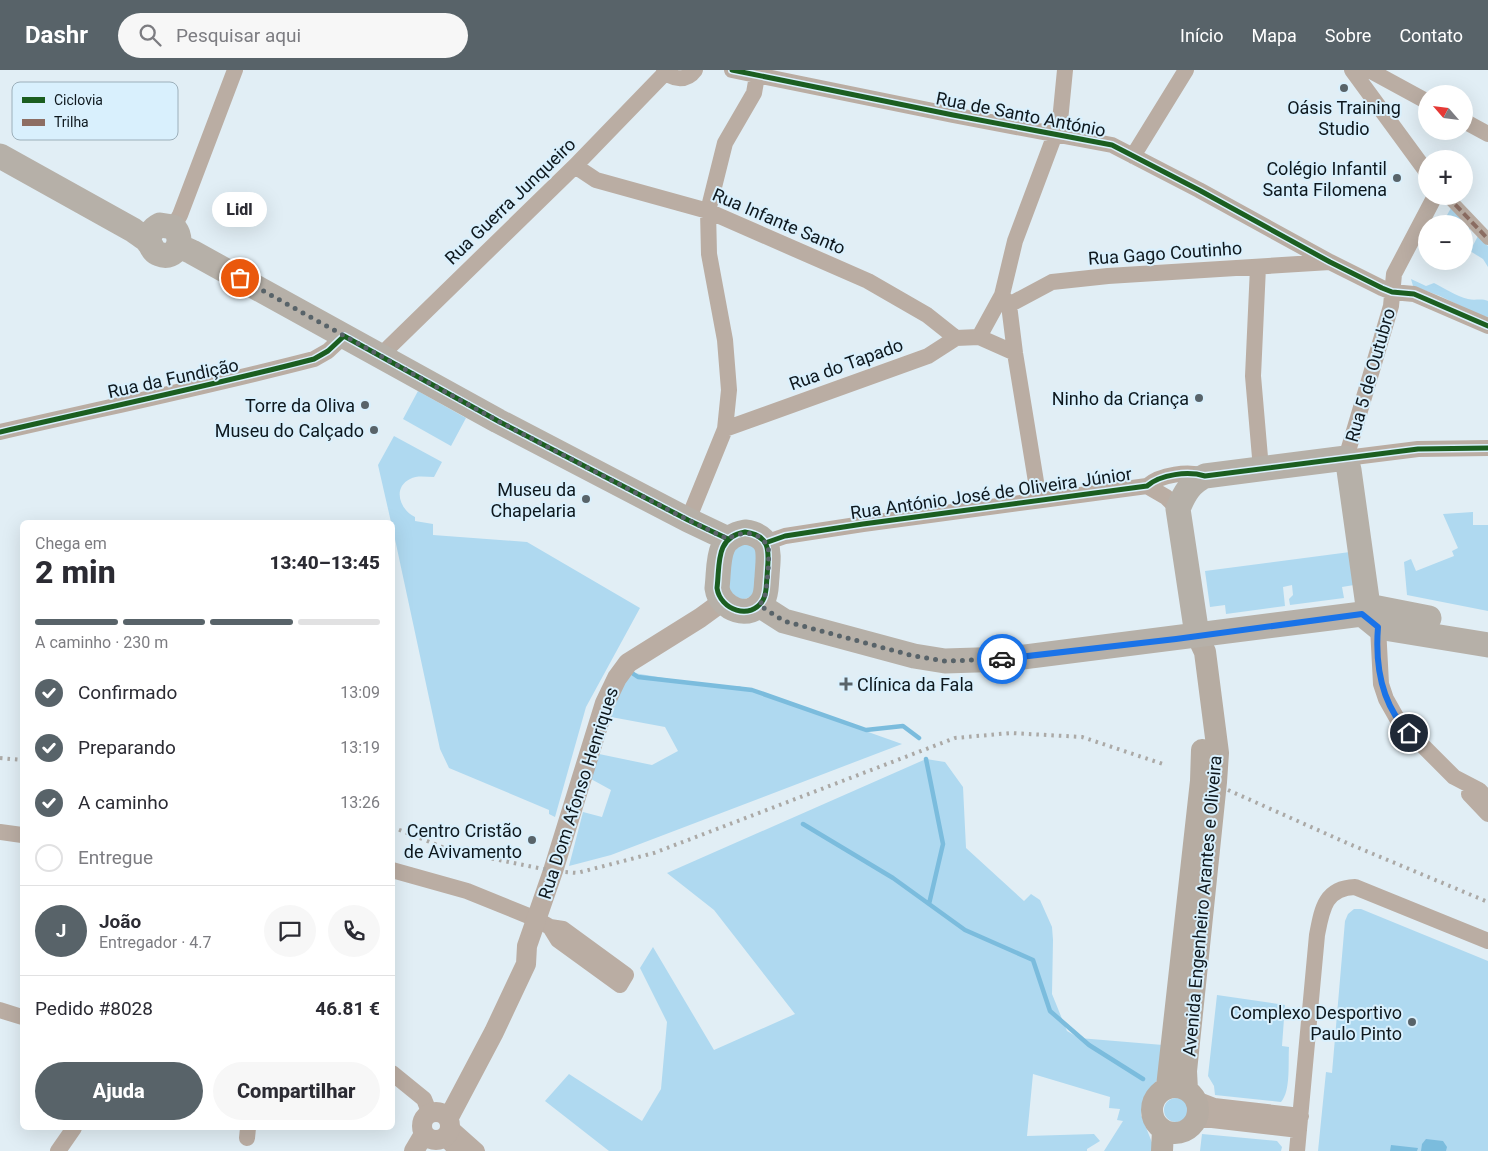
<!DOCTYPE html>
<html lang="pt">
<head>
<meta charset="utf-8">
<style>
  body { margin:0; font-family:Roboto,sans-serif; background:#f7f7f7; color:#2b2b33; height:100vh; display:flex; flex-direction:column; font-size:19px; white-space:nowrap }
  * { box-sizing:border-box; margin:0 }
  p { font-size:16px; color:#7c7c81 }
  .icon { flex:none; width:28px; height:28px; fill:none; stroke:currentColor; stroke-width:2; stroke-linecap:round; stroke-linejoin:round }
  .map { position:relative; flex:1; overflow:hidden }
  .sheet { position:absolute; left:20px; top:450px; width:375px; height:610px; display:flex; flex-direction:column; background:#fff; border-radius:8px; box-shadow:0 5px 20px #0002 }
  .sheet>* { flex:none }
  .needle { width:32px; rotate:298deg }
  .controls { position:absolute; left:1418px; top:15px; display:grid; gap:10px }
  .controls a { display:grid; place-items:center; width:55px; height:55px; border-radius:50%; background:#fff; box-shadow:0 5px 20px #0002; font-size:25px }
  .pin { position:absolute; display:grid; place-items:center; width:42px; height:42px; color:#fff; margin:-21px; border:2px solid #fff; border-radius:50%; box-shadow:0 1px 5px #0007 }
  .courier { position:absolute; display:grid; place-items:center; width:50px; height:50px; margin:-25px; border:4px solid #1a73e8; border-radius:50%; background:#fff; color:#222; box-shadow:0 1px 6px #0007 }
  .bubble { position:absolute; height:35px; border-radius:18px; background:#fff; box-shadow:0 5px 20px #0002; font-size:16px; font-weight:800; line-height:35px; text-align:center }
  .head em { font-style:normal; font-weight:800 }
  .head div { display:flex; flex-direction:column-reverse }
  .head { display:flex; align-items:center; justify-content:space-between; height:85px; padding:0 15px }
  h1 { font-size:32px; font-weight:800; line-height:38px }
  .bar { display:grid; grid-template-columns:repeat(4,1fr); gap:8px 5px; align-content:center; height:60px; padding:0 15px }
  .bar i { height:6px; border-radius:4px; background:#e1e1e2 }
  .bar .active { background:#586369 }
  .bar p { grid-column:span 4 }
  .line { display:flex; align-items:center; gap:12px; padding:0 15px; border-top:1px solid #e1e1e2 }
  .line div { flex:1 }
  .round { display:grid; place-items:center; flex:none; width:52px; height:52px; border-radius:26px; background:#f7f7f7 }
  ol { padding:0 15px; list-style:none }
  li { display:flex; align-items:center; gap:15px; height:55px }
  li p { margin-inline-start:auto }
  li .icon { padding:5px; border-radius:50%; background:#586369; color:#fff; stroke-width:4 }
  li:last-child { color:#7c7c81 }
  li i { width:28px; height:28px; border:2px solid #e1e1e2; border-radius:50% }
  .button { display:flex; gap:10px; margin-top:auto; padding:10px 15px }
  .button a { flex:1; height:58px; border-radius:30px; background:#586369; color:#fff; font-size:20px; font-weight:800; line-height:58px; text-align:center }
  .button a+a { background:#f7f7f7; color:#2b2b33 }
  header { display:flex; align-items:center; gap:30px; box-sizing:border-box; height:70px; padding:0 25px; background:#586369; color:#fff }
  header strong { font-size:24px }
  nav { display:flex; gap:28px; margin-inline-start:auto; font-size:18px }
  .search { width:350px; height:45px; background:#f7f7f7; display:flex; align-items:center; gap:12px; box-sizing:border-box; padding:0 18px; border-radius:28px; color:#7c7c81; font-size:19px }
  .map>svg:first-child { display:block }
  .green { fill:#afd9f0 }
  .water { fill:#7bbcdd }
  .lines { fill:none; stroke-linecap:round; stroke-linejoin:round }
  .stream { stroke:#7bbcdd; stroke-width:4.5 }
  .pedestrian { stroke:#baada3; stroke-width:12 }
  .minor { stroke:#baada3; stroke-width:16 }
  .tertiary { stroke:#baada3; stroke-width:20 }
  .secondary { stroke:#b6aca2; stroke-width:22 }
  .primary { stroke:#b6b0a8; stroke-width:25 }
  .rail { stroke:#aba9a6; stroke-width:4; stroke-dasharray:2.5 5; stroke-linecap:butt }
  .quiet { stroke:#8d6e63; stroke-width:4; stroke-dasharray:8 4; stroke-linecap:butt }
  .cycleway-casing { stroke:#d9f0fd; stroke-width:8 }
  .cycleway { stroke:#1b5e20; stroke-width:5 }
  .done { stroke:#586369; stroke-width:5; stroke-dasharray:0 9 }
  .route { stroke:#1a73e8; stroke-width:6 }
  .poi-dot { fill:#586369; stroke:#d9f0fd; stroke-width:2 }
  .labels { text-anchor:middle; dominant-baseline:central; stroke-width:4; stroke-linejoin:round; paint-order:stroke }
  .poi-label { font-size:18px; fill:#0e181e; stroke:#d9f0fd; text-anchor:end }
  .street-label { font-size:18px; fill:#0e181e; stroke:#d9f0fd }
  .key { fill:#d9f0fd; stroke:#9cafba; stroke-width:1 }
  .key-label { font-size:14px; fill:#0e181e }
</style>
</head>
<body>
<header>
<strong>Dashr</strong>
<div class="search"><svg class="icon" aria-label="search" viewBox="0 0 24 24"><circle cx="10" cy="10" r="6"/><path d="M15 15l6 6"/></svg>Pesquisar aqui</div>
<nav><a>Início</a><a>Mapa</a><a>Sobre</a><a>Contato</a></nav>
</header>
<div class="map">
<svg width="1488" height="1081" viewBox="0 0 1488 1081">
  <rect width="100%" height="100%" fill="#e1eef5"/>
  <!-- green -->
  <path class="green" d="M 1451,138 L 1471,158 L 1464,171 L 1464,154 L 1442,154 Z
    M 1478,166 L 1488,176 L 1488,197 L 1483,189 L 1470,181 Z
    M 1411,209 L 1426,216 L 1434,213 C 1444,218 1456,226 1468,229 C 1475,231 1481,228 1488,231 L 1488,247 L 1479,245 L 1440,226 L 1413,216 Z
    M 418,321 L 466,348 L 451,376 L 403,349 Z
    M 394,366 L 442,392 L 434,407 C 426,407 417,405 410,409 C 392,418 400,440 415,447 L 415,451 L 433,454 L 433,465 L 527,472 L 640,538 L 586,637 L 555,747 L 549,744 L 549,740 L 449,698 L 440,679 L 393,460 L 392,452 L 391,452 L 378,395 Z
    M 1473,442 L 1473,455 L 1488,455 L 1488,541 L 1407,525 L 1404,492 L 1411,489 L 1416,501 L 1454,486 L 1452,481 L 1458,478 L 1443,444 Z
    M 740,472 L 757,477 L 756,520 L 751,527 L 740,530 L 728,520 L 732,479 Z
    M 1350,482 L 1354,515 L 1342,517 L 1344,528 L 1290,535 L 1289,529 L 1293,525 L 1292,515 L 1283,517 L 1285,536 L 1226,544 L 1225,535 L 1210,537 L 1205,501 Z
    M 634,603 L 724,618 L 739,616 L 902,674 L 611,785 L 569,796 L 583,742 L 602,747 L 611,720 L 591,709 L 599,684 L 652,695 L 678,681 L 665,657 L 611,647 L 623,613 Z
    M 926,689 L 945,692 L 963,717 L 966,778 L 1024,831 L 1031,824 L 1040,830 L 1052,857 L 1053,870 L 1052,924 L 1067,961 L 1079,968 L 1163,975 L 1158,1009 L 1145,1026 L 1141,1045 L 1153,1075 L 1152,1081 L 1104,1081 L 1123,1051 L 1117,1050 L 1120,1039 L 1109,1038 L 1110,1027 L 1033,1004 L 1027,1066 L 1094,1064 L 1100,1071 L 1087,1079 L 1087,1081 L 609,1081 L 545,1031 L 569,1004 L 642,1051 L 661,1019 L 667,952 L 640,898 L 653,877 L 714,980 L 795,944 L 714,840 L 667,803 Z
    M 1354,839 L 1361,839 L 1488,891 L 1488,1081 L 1318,1081 L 1326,1002 L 1332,1003 L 1345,851 L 1348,844 Z
    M 1217,925 L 1285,935 L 1282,976 L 1289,977 C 1288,992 1291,1021 1281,1032 L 1215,1025 L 1214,1016 L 1208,1006 Z
    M1164 1040a12 12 0 1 1 24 0a12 12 0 1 1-24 0Z
    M 1202,1064 L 1277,1071 L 1282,1077 L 1281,1081 L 1200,1081 Z"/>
  <!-- water -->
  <path class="water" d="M 1426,1069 L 1443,1071 L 1447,1077 L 1446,1081 L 1421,1081 L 1422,1074 Z
    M 1391,1075 L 1418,1078 L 1417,1081 L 1390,1081 Z"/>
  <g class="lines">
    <!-- stream -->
    <path class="stream" d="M 632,603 L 638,607 L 752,620 L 866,660 L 903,656 L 919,668
      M 926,689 L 943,774 L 929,834
      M 803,754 L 893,808 L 965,860 L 1033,890 L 1050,941 L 1089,975 L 1143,1009"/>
    <!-- pedestrian -->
    <path class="pedestrian" d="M 1447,126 L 1488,169"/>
    <!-- minor -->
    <path class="minor" d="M 664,0 C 673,11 687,11 695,0
      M 732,0 L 953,45 L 1112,75 L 1199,120 L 1330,192 L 1382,218 L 1392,222 L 1414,224 L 1488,256
      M 1352,0 L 1426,101
      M 1369,0 L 1426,31
      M 1464,51 L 1488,64
      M 1133,86 L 1186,0
      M 575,96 L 596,110 L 708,141 L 868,211 L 927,245 L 956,268
      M 1435,126 L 1394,204 L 1391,236 L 1346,388 L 1418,379 L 1488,378
      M 173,157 L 180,145 L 235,0
      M 1258,197 L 1253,306 L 1261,399
      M 1009,235 L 1052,212 L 1108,206 L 1330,192
      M 979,267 L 1002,225
      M 380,286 L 575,96 L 666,2
      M 725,359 L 928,286 L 956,268 L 979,267 L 1015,283
      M 0,362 C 104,338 210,316 314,289 L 328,281 L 344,266
      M 1147,416 C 1161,404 1188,401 1205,406
      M 1039,430 L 1015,283 L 1009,235 L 1002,225 L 1015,171 L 1060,51 L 1065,0
      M 688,450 L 725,359 L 729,320 L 725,270 L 709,184 L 708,141 L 725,73 L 754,23 L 757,6 L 760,0
      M 765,473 L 785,466 L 863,454 L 1147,416 L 1166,427 L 1178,439
      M 1378,557 L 1381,614 L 1386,629 L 1399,652 L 1454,707 L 1479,720 L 1488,729
      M 1469,724 L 1488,744
      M 0,762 L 22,765
      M 392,800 L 467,821 L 536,849 L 550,857 L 558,870 L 620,915 L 626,905 L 563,859 L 550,857
      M 0,940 L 22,947
      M 392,1003 L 424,1029 L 430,1044
      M 1196,1029 L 1214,1036 L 1301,1046
      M 1196,1050 L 1212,1050 L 1299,1060
      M 450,1057 L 477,1081
      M 247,1068 L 248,1058
      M 445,1068 L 457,1081
      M 58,1081 L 74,1058
      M 1297,1081 L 1317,865 C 1322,839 1325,818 1355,817 L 1488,871"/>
    <!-- tertiary -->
    <path class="tertiary" d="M422 1056a14 14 0 1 1 28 0a14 14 0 1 1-28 0Z
      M 448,1049 L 494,962 L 526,894 L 527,876 L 553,801 L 605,633 L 617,608 L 628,593 L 700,548 L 722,532
      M 414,1081 L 424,1064"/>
    <!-- secondary -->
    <path class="secondary" d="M1152 1040a23 23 0 1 1 46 0a23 23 0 1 1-46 0Z
      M 1167,1017 L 1201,711 L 1202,680
      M 1187,1020 L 1186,1001 L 1216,712 L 1218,683 L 1205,582 L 1197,565
      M 1162,1081 L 1163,1060"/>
    <!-- primary -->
    <path class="primary" d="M 0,86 L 133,160 C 138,164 145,168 149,172 C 152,177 153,182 159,184 C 176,191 186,169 173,157 L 160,155 C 152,159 149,164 149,173
      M 179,176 L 192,182 L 498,351 L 688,450 L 728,469
      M 745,462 C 774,466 768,486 767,507 C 766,515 767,523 763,530 C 751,551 720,540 717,518 C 720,494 715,467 745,462 Z
      M 759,535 L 784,551 L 914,586 L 945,591 L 1008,589 L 1362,544 L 1368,536
      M 1368,536 L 1429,548
      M 1362,544 L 1378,557 L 1488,575
      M 1197,565 L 1178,439 C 1184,424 1190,413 1205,406 L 1346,388 L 1349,400 L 1368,536"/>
    <!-- rail -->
    <path class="rail" d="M 0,688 L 22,690
      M 1228,720 L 1347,773 L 1488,832
      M 392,757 L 450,780 L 553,801 L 577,803 L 654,783 L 955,668 L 1011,663 L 1082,667 L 1163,694"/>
    <!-- quiet -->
    <path class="quiet" d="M 1447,126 L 1488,169"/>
    <!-- cycleway casing -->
    <g class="cycleway-casing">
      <path id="cycleway" d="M 732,0 L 953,45 L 1112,75 L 1199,120 L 1330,192 L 1382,218 L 1392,222 L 1414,224 L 1488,256
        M 0,362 C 104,338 210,316 314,289 L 328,281 L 344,266 L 498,351 L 688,450 L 728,469
        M 745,462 C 774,466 768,486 767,507 C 766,515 767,523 763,530 C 751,551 720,540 717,518 C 720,494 715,467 745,462 Z
        M 765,473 L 785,466 L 863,454 L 1147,416 C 1161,404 1188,401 1205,406 L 1418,379 L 1488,378"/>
    </g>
    <!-- cycleway -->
    <use href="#cycleway" class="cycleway"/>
  </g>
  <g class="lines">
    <!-- done -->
    <path class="done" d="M 240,208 L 498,351 L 688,450 L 728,469 C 741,460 762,461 768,478 C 770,483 767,519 765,525 C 764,529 762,532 759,535 L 784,551 L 914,586 L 945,591 L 1002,589"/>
    <!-- route -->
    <path class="route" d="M 1002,589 L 1176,569 L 1362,544 L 1378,557 C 1375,595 1381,634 1409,663"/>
  </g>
  <!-- markers -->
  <g class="poi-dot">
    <circle cx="1344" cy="18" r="5"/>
    <circle cx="1397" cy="108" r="5"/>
    <circle cx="1199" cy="328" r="5"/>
    <circle cx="365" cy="335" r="5"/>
    <circle cx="374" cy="360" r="5"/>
    <circle cx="586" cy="429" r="5"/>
    <path d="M843.5 606.5h5v5h5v5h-5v5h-5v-5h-5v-5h5z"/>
    <circle cx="532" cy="770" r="5"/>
    <circle cx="1412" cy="952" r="5"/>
  </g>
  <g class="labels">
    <!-- poi labels -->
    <g class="poi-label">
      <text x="1344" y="37" text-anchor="middle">Oásis Training<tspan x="1344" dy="21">Studio</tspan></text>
      <text x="1387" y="98">Colégio Infantil<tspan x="1387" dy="21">Santa Filomena</tspan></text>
      <text x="1189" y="328">Ninho da Criança</text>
      <text x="355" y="335">Torre da Oliva</text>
      <text x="364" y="360">Museu do Calçado</text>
      <text x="576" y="419">Museu da<tspan x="576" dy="21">Chapelaria</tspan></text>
      <text x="857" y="614" text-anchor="start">Clínica da Fala</text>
      <text x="522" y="760">Centro Cristão<tspan x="522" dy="21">de Avivamento</tspan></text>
      <text x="1402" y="942">Complexo Desportivo<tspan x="1402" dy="21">Paulo Pinto</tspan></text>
    </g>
    <!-- street labels -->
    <g class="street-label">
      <text transform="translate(1021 44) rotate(11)">Rua de Santo António</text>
      <text transform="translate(510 131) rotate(-44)">Rua Guerra Junqueiro</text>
      <text transform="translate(779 151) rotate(23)">Rua Infante Santo</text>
      <text transform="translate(1165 183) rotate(-4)">Rua Gago Coutinho</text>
      <text transform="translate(846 294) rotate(-20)">Rua do Tapado</text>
      <text transform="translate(1370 305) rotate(-74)">Rua 5 de Outubro</text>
      <text transform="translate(173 308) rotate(-12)">Rua da Fundição</text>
      <text transform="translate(991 423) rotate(-8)">Rua António José de Oliveira Júnior</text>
      <text transform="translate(578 723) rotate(-72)">Rua Dom Afonso Henriques</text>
      <text transform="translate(1202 836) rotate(-85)">Avenida Engenheiro Arantes e Oliveira</text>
    </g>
  </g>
  <!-- legend -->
  <rect x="12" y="12" width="166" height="58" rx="8" class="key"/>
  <rect x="22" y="27" width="23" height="6" fill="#1b5e20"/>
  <rect x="22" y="49" width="23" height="7" fill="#8d6e63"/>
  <g class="key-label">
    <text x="54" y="35">Ciclovia</text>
    <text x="54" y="57">Trilha</text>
  </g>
</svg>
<div class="controls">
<a><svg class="needle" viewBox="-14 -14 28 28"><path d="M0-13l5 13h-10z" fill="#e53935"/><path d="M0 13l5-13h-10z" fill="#7c7c81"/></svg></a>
<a>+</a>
<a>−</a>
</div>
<div class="pin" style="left:240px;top:208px;background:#ea580c"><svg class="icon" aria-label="bag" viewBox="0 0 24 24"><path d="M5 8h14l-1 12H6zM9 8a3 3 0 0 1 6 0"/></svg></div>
<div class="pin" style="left:1409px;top:663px;background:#1f2937"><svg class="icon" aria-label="home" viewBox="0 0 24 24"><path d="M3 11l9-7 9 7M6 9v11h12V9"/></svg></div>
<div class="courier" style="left:1002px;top:589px"><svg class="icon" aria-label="car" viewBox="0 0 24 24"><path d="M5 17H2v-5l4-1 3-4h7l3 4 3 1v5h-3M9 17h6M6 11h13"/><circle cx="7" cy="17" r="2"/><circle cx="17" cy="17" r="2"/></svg></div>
<div class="bubble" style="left:212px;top:122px;width:55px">Lidl</div>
<section class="sheet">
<div class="head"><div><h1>2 min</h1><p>Chega em</p></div><em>13:40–13:45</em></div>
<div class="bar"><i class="active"></i><i class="active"></i><i class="active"></i><i></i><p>A caminho · 230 m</p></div>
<ol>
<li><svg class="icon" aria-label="check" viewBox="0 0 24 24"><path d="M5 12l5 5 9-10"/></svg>Confirmado<p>13:09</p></li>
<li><svg class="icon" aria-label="check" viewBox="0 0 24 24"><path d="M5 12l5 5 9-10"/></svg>Preparando<p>13:19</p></li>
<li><svg class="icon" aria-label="check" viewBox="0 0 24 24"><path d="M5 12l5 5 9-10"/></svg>A caminho<p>13:26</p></li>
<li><i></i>Entregue</li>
</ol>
<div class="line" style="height:90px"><b class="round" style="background:#586369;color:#fff">J</b><div><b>João</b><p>Entregador · 4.7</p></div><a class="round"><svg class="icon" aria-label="chat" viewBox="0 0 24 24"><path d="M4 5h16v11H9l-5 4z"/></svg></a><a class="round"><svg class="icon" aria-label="phone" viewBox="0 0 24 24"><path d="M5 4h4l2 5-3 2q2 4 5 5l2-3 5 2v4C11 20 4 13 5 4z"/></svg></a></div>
<div class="line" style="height:65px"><div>Pedido #8028</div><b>46.81 €</b></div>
<div class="button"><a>Ajuda</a><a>Compartilhar</a></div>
</section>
</div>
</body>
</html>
